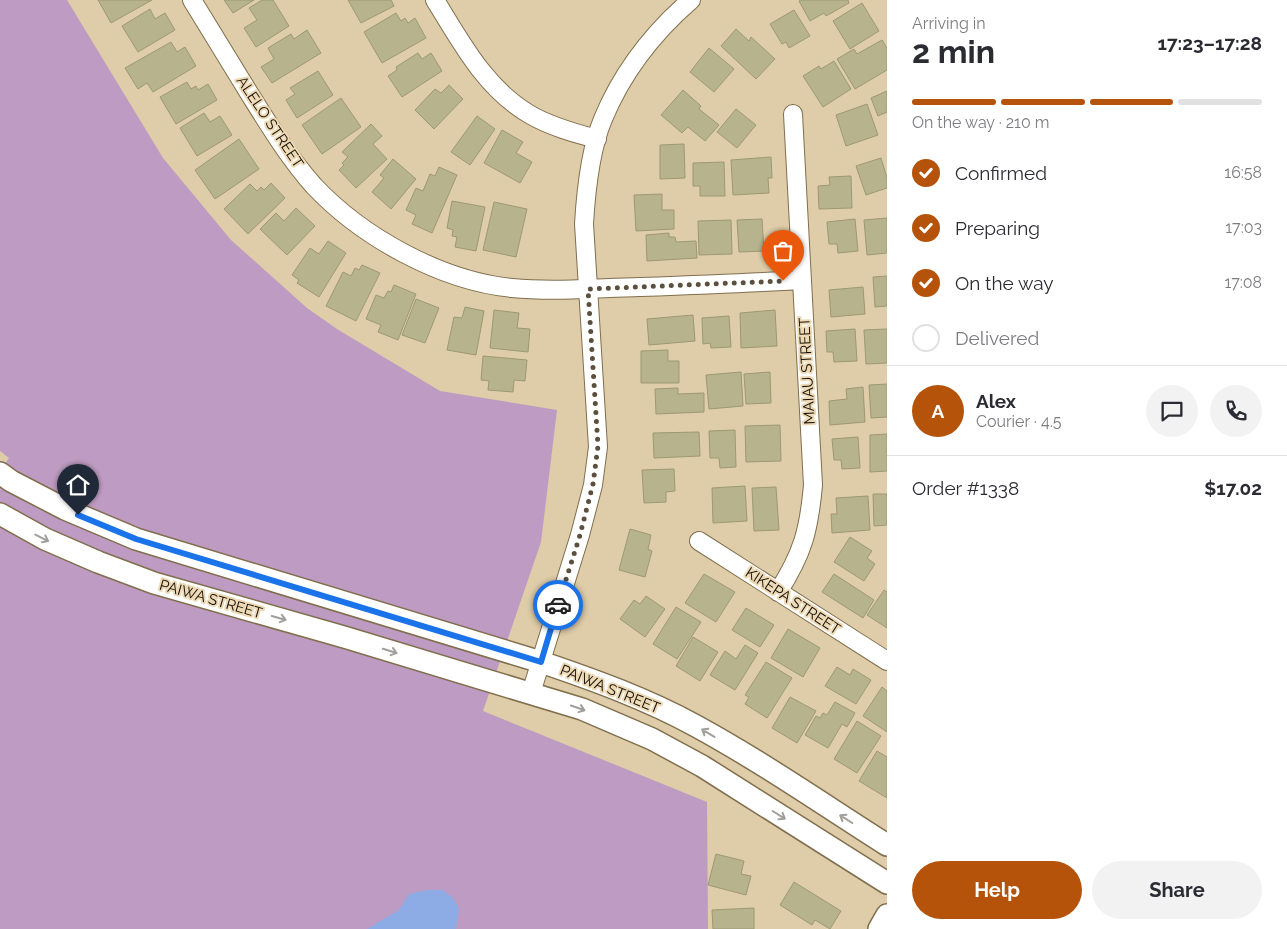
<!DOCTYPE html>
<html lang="en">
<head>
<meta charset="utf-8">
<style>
  body { margin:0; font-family:Raleway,sans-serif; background:#f2f2f3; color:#2b2b33; height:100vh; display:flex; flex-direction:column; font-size:19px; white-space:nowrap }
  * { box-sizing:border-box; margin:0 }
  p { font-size:16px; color:#7c7c81 }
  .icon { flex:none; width:28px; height:28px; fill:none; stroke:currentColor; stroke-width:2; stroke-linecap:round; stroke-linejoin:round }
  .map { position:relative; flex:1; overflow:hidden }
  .panel { display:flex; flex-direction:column; background:#fff; width:400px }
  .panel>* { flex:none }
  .pin { position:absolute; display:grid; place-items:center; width:42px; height:42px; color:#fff; margin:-51px -21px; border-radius:50% 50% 50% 0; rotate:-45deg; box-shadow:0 0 5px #0007 }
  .pin .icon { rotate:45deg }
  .courier { position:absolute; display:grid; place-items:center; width:50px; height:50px; margin:-25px; border:4px solid #1a73e8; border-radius:50%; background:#fff; color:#222; box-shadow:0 1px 6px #0007 }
  .headline em { font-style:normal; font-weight:700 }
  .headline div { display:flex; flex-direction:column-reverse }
  .headline { display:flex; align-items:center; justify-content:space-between; height:85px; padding:0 25px }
  h1 { font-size:32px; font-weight:700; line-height:38px }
  .bar { display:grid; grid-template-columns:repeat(4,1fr); gap:8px 5px; align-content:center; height:60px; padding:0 25px }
  .bar i { height:6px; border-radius:4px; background:#e1e1e2 }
  .bar .current { background:#b45309 }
  .bar p { grid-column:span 4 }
  .line { display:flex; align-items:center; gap:12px; padding:0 25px; border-top:1px solid #e1e1e2 }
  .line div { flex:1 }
  .round { display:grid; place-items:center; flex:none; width:52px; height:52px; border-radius:26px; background:#f2f2f3 }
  ol { padding:0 25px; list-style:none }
  li { display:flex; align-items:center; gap:15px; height:55px }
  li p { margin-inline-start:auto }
  li .icon { padding:5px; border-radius:50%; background:#b45309; color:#fff; stroke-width:4 }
  li:last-child { color:#7c7c81 }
  li i { width:28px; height:28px; border:2px solid #e1e1e2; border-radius:50% }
  .action { display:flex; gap:10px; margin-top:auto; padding:10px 25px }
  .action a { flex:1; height:58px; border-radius:30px; background:#b45309; color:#fff; font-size:20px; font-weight:700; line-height:58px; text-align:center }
  .action a+a { background:#f2f2f3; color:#2b2b33 }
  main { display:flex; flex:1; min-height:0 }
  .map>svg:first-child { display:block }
  .green { fill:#be9bc2 }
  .water { fill:#8dabe5 }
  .building { fill:#b7b38d; stroke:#9c9973 }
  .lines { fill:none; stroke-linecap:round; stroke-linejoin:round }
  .minor-casing { stroke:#806e4d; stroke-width:20 }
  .tertiary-casing { stroke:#806e4d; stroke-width:24 }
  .minor { stroke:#fff; stroke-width:18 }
  .tertiary { stroke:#fff; stroke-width:21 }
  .oneway { stroke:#a19f9a }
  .done { stroke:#5b503d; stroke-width:5; stroke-dasharray:0 9 }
  .route { stroke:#1a73e8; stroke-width:6 }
  .labels { text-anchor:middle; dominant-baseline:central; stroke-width:4; stroke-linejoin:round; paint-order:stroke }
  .street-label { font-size:15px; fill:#140e03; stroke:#edd9b5 }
</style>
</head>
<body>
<main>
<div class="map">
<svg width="887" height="929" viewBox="0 0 887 929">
  <rect width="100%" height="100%" fill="#dfcca8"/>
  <!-- green -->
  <path class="green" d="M 0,0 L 67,0 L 163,158 L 231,240 L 307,308 L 337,329 L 440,391 L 557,410 L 541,542 L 483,711 L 707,802 L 708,929 L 0,929 L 0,471 L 9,458 L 0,451 Z"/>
  <!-- water -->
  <path class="water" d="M 427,890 L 443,890 L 454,899 L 459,909 L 456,929 L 367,929 L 399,910 L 409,894 Z"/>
  <!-- building -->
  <path class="building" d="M 98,0 L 152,0 L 111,23 Z
    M 224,0 L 254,0 L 233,13 Z
    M 262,0 L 273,0 L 289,26 L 256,47 L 244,28 L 257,20 L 249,8 Z
    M 348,0 L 391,0 L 394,6 L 361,23 Z
    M 801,0 L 848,0 L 849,3 L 826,16 L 824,13 L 810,21 L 799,1 Z
    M 862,3 L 879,31 L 850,49 L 833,21 Z
    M 150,9 L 155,19 L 165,13 L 175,30 L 138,52 L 122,26 Z
    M 794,10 L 810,36 L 789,48 L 786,42 L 782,44 L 770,24 Z
    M 396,13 L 401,21 L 405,18 L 408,23 L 415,18 L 426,38 L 382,63 L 364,32 Z
    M 736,29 L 749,41 L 751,37 L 775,59 L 756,79 L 721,46 Z
    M 307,30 L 321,53 L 272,83 L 261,67 L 274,59 L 268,48 L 291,34 L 294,39 Z
    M 882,40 L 887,48 L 887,70 L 855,89 L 837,59 L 854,49 L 857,54 Z
    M 171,42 L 177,52 L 185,47 L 196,66 L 153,92 L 147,83 L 138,89 L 125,68 Z
    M 709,48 L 734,69 L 714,92 L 690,72 Z
    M 418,53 L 422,59 L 431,53 L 442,71 L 402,97 L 388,76 L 397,70 L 396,67 Z
    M 834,61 L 851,89 L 823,107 L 803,76 L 819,66 L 821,69 Z
    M 318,71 L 333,95 L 297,118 L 286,100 L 295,94 L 290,88 Z
    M 187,82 L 191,89 L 196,86 L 198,90 L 208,84 L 217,100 L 176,124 L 160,97 Z
    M 449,85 L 463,99 L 434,129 L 415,110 L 435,89 L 441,93 Z
    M 683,90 L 701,106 L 699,109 L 719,125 L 705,141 L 688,127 L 682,133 L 661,115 Z
    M 887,91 L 887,112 L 878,116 L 871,98 Z
    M 341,98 L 361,127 L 322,154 L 302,125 Z
    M 867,104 L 878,135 L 846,146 L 836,115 Z
    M 736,109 L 756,125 L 737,148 L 717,132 Z
    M 204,113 L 210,122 L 220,116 L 232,135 L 197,156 L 180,128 Z
    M 477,116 L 495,129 L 470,165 L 451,152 Z
    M 371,124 L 382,136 L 373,144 L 387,159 L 356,188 L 339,170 L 344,165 L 342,163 L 348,157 L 342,152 Z
    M 502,130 L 523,142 L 516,153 L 532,162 L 520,183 L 484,163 Z
    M 239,139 L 259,169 L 215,199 L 195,170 Z
    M 684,144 L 685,178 L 660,179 L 660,145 Z
    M 771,157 L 772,178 L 768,178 L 769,193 L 733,195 L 731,160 Z
    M 881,158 L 887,178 L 887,188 L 866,195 L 856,166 Z
    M 393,159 L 416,179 L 391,209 L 372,192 L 384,178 L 380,175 Z
    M 724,162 L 725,196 L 700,196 L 700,186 L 693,186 L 693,163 Z
    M 439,167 L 457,175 L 432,233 L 412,224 L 416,215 L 406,210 L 416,188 L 423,191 L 430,174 L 435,176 Z
    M 851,176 L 852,208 L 819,209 L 818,186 L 830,185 L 829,177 Z
    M 271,183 L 285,198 L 248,234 L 224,209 L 250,184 L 257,191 L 261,187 L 264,190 Z
    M 662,194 L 662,210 L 674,210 L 674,229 L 636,231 L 634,195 Z
    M 452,201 L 485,207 L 476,251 L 455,247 L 457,237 L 452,236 L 453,230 L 447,228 Z
    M 494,202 L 527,209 L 516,257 L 483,250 Z
    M 296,208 L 315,226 L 287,255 L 260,229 L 276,213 L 284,221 Z
    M 887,218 L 887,253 L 867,255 L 864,220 Z
    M 762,219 L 764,251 L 739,252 L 737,220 Z
    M 855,219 L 858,251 L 838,253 L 837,244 L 829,244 L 827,222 Z
    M 731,220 L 732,254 L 699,255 L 698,221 Z
    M 669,233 L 669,237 L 675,237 L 676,242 L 696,241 L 697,258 L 647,261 L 646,235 Z
    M 328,241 L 346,253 L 319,297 L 297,283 L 299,280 L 292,275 L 310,248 L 319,254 Z
    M 362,265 L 380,273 L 356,321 L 326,306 L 343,272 L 351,276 L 355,268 L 359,270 Z
    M 887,276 L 887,306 L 875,307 L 873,277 Z
    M 394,285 L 416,294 L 398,340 L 378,332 L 381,325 L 366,319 L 376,295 L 384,298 L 388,291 L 391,292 Z
    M 863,287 L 865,314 L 831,317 L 829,290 Z
    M 416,299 L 439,308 L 425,343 L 402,335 Z
    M 465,307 L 484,311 L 476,355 L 447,350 L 454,317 L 462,318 Z
    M 494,310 L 519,313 L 517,328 L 530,329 L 528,352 L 490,348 Z
    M 775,310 L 777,346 L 741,348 L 740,313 Z
    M 693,315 L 695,341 L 649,345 L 647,319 Z
    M 729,316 L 731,347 L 711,348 L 710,343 L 703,344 L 702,318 Z
    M 855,329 L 857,361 L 834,362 L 833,352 L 827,352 L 826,331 Z
    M 887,329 L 887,363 L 866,364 L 864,330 Z
    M 668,350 L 668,361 L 679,361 L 679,383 L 641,383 L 641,351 Z
    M 483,356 L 527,360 L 525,381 L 514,380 L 513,392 L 488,390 L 489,381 L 481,380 Z
    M 741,372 L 743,406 L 709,409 L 706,375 Z
    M 770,372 L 771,403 L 746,404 L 744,374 Z
    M 887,384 L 887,417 L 871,418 L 869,385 Z
    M 863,387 L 865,422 L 830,425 L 829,401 L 847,399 L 846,389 Z
    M 678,388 L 678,394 L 704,393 L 704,412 L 656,414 L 655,389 Z
    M 780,425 L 781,461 L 746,462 L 745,426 Z
    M 735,430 L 736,467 L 720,468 L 719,458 L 710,458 L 709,431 Z
    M 699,432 L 700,456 L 654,458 L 653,433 Z
    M 887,434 L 887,471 L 870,472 L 870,435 Z
    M 858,437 L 860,468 L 842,469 L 841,460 L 834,460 L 832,439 Z
    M 674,469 L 675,491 L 666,492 L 666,502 L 644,503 L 642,470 Z
    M 745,486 L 747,521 L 713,523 L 712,488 Z
    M 776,487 L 779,530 L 754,531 L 752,488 Z
    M 873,494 L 887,494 L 887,525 L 874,526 Z
    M 868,496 L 870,530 L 832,533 L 831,514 L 837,514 L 836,498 Z
    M 630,529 L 651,535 L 648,549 L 652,551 L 645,577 L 619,570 Z
    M 850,537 L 872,551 L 867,558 L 875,564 L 864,581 L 834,562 Z
    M 704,574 L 735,592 L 716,622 L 685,603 Z
    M 834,574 L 874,600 L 863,618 L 822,592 Z
    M 884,590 L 887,592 L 887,628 L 867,615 Z
    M 646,596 L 665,609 L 645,637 L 620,619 L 634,600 L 640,604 Z
    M 676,607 L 701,622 L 677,659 L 653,644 Z
    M 746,608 L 774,625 L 760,647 L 732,630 Z
    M 788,629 L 820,648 L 803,677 L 771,658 Z
    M 693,637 L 718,652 L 700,681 L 676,666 Z
    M 745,645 L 758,653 L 735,690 L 710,675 L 725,651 L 736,659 Z
    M 766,662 L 792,678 L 767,718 L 745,704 L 749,697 L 745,695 Z
    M 837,667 L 850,675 L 853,669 L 871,680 L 856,704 L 825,686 Z
    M 882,687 L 887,691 L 887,732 L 863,716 Z
    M 790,697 L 816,711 L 797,743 L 772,728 Z
    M 835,702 L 855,713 L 847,727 L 842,724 L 828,748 L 805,735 L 816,716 L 820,718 L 823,713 L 827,715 Z
    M 857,721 L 881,736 L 857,773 L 834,759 Z
    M 877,751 L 887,757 L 887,798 L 859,781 Z
    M 716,854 L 744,861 L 741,874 L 751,876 L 746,895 L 708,885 Z
    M 794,882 L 841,911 L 830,929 L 815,920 L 812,925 L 780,905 Z
    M 754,908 L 754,929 L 713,929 L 712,910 Z"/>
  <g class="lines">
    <!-- minor casing -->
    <g class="minor-casing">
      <path id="minor" d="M 192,0 C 211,31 230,62 249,93 C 269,125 289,158 314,186 C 362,237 441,281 512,288 C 554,292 597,288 640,287 C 694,285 748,283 802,280
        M 435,0 C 461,42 485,88 529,114 C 549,126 574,133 597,139
        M 699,541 L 887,661
        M 778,592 C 803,553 809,530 813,485 L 793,114
        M 531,693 L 580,535 L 593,485 L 598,447 L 584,224 C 586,190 590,150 603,119 C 622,73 654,32 691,0"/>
    </g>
    <!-- tertiary casing -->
    <g class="tertiary-casing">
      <path id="tertiary" d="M 0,473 L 11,481 L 65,509 L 136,539 L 541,662 C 594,680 647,699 696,726 C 762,762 824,805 887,845
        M 0,514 L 45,539 L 98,562 L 154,583 L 344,637 L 582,709 L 652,739 L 702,766 L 887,883
        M 879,929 L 887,915"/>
    </g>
    <!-- minor -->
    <use href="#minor" class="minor"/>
    <!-- tertiary -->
    <use href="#tertiary" class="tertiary"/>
  </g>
  <!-- one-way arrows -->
  <defs><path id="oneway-shaft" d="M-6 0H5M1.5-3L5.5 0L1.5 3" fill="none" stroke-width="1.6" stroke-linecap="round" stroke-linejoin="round" transform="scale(1.25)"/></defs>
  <g class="oneway">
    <use href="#oneway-shaft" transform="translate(42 538) rotate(27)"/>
    <use href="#oneway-shaft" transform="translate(279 618) rotate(16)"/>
    <use href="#oneway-shaft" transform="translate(390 651) rotate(17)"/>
    <use href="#oneway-shaft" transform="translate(578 708) rotate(19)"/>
    <use href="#oneway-shaft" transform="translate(708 733) rotate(-149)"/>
    <use href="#oneway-shaft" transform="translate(779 815) rotate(32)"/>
    <use href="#oneway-shaft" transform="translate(846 819) rotate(-148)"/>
  </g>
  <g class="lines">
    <!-- done -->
    <path class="done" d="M 558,605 L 580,535 L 593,484 L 598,446 L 588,289 L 783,281"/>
    <!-- route -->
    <path class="route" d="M 78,515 L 136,539 L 541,662 L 558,605"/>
  </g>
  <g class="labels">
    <!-- street labels -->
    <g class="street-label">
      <text transform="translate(270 122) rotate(56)">ALELO STREET</text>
      <text transform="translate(807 371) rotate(-93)">MAIAU STREET</text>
      <text transform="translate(211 599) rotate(16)">PAIWA STREET</text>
      <text transform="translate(793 601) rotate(33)">KIKEPA STREET</text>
      <text transform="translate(610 689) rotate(22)">PAIWA STREET</text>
    </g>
  </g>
</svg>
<div class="pin" style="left:783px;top:281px;background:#ea580c"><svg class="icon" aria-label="bag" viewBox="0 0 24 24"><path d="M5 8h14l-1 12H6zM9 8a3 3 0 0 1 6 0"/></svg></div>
<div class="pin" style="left:78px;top:515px;background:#1f2937"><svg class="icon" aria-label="home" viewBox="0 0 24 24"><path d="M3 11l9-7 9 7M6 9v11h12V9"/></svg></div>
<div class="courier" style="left:558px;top:605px"><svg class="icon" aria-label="car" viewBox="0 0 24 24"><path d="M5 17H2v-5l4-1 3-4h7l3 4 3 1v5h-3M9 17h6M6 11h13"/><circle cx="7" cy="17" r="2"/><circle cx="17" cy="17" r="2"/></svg></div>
</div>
<section class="panel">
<div class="headline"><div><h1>2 min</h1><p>Arriving in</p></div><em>17:23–17:28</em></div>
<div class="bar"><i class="current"></i><i class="current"></i><i class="current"></i><i></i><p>On the way · 210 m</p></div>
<ol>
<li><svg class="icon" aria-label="check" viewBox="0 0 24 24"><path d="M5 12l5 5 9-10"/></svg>Confirmed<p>16:58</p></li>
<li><svg class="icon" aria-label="check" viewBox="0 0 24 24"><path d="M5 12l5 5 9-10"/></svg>Preparing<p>17:03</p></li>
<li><svg class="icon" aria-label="check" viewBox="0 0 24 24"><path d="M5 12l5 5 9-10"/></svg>On the way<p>17:08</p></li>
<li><i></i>Delivered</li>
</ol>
<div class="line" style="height:90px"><b class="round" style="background:#b45309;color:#fff">A</b><div><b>Alex</b><p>Courier · 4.5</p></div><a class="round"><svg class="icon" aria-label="chat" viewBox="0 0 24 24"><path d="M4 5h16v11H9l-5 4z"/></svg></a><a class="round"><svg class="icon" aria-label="phone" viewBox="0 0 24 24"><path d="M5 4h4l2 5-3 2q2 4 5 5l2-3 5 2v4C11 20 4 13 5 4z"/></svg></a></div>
<div class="line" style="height:65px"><div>Order #1338</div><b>$17.02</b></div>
<div class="action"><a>Help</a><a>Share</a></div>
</section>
</main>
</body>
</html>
